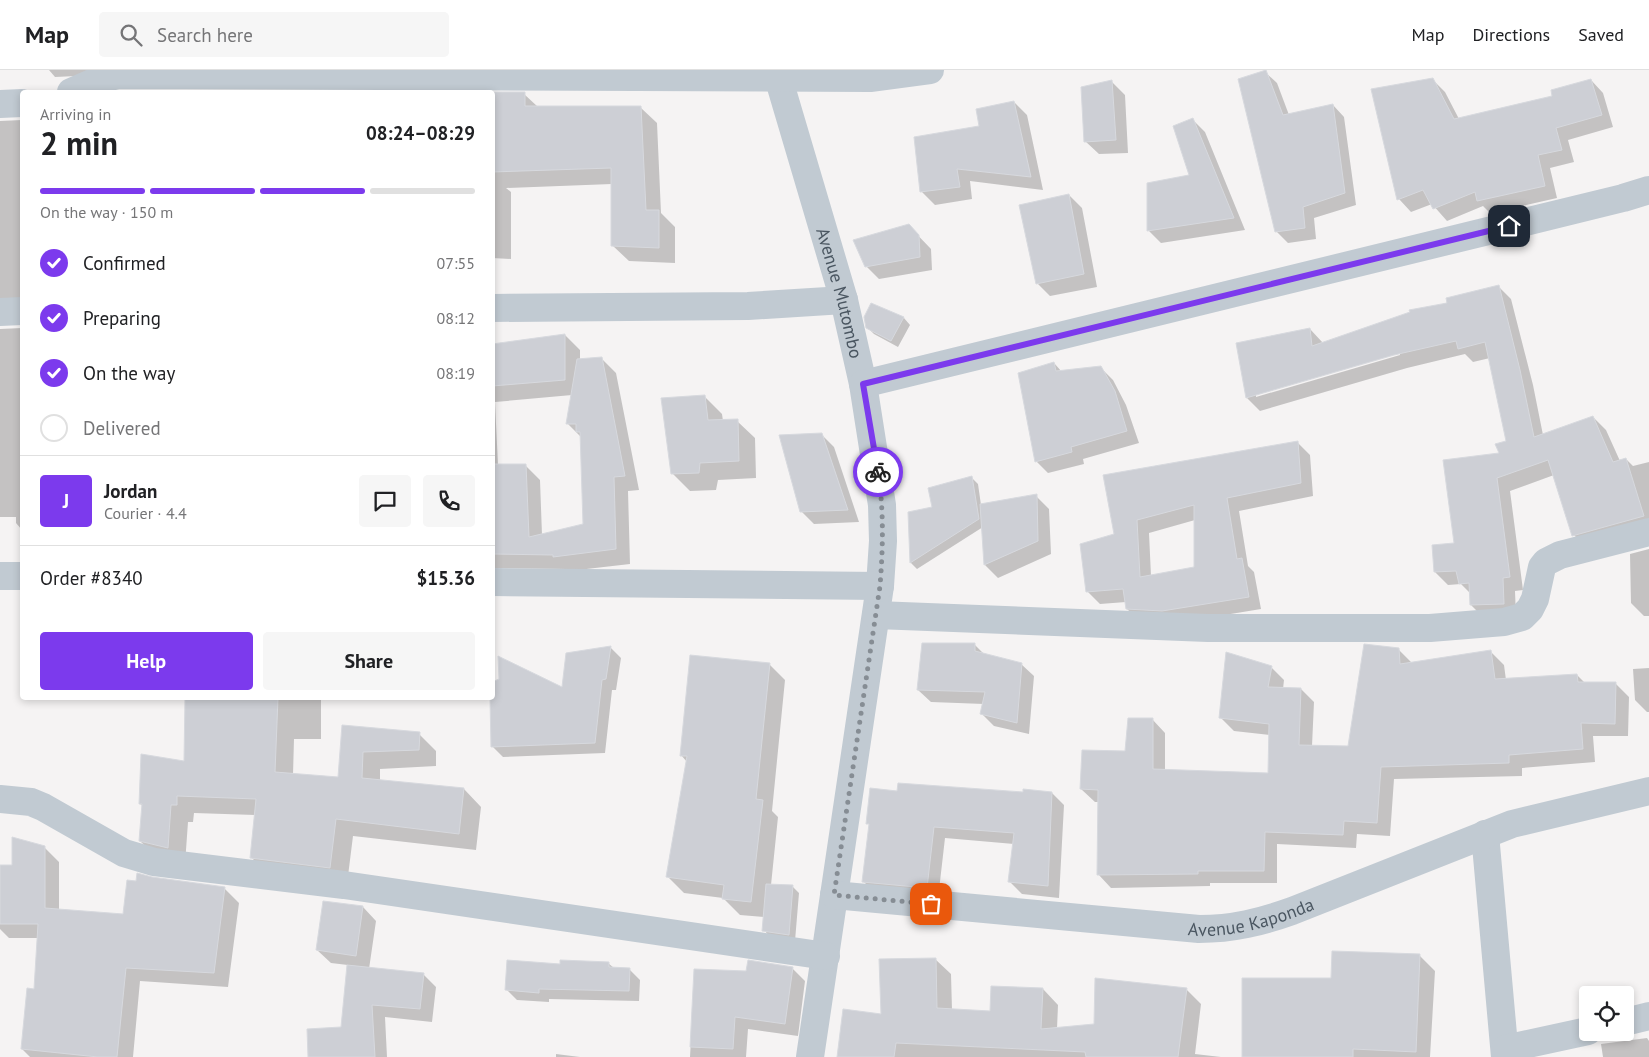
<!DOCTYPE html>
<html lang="en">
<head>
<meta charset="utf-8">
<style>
  body { margin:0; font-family:"PT Sans",sans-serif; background:#f6f6f6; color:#202124; height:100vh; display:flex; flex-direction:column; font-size:19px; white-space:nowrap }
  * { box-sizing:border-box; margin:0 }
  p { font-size:16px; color:#757577 }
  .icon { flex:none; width:28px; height:28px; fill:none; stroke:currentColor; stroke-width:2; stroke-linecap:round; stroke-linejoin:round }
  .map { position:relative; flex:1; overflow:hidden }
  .details { position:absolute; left:20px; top:20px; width:475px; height:610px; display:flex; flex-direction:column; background:#fff; border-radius:5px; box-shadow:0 2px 8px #0003 }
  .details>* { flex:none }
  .tools { position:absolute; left:1579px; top:916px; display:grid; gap:10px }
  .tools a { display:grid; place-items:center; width:55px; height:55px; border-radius:5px; background:#fff; box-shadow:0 2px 8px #0003; font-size:25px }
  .pin { position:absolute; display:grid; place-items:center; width:42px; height:42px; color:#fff; margin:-21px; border-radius:10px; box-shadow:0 2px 8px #0006 }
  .courier { position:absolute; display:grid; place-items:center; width:50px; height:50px; margin:-25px; border:4px solid #7c3aed; border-radius:50%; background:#fff; color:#222; box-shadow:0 1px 6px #0007 }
  .head em { font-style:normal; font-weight:600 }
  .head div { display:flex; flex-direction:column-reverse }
  .head { display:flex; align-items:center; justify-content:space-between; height:85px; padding:0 20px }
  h1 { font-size:32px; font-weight:600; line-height:38px }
  .bar { display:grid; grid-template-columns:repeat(4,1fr); gap:8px 5px; align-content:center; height:60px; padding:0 20px }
  .bar i { height:6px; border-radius:4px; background:#e0e0e0 }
  .bar .on { background:#7c3aed }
  .bar p { grid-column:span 4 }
  .line { display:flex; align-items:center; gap:12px; padding:0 20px; border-top:1px solid #e0e0e0 }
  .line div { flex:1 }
  .round { display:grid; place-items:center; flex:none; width:52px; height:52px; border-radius:5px; background:#f6f6f6 }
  ol { padding:0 20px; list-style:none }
  li { display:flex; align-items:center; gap:15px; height:55px }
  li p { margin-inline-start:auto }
  li .icon { padding:5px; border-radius:50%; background:#7c3aed; color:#fff; stroke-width:4 }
  li:last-child { color:#757577 }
  li i { width:28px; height:28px; border:2px solid #e0e0e0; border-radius:50% }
  .primary-button { display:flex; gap:10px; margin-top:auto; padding:10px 20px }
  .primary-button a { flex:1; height:58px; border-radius:5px; background:#7c3aed; color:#fff; font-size:20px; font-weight:600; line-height:58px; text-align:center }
  .primary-button a+a { background:#f6f6f6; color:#202124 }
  header { display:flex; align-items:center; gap:30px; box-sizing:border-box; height:70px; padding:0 25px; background:#fff; border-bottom:1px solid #e0e0e0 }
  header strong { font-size:24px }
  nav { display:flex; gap:28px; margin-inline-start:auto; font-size:18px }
  .search { width:350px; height:45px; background:#f6f6f6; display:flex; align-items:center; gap:12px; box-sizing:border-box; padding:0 18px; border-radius:5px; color:#757577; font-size:19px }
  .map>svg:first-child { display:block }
  .shadow { fill:#0003; fill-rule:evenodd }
  .building { fill:#cdcfd5; stroke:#d7d9de; fill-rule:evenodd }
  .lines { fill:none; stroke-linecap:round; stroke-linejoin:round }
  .street { stroke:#c1cad2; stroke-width:28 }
  .done { stroke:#868d94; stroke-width:5; stroke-dasharray:0 9 }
  .route { stroke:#7c3aed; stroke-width:6 }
  .labels { text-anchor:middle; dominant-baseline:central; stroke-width:4.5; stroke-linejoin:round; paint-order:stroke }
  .street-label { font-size:18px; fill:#4a5661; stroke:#fff }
</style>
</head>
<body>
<header>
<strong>Map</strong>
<div class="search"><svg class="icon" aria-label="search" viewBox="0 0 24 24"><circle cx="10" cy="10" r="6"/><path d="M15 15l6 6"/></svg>Search here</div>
<nav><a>Map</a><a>Directions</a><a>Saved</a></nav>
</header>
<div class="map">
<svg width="1649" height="987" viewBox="0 0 1649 987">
  <rect width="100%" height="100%" fill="#f5f3f3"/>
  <!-- shadow -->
  <path class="shadow" d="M 49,0 L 205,0 L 55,7 Z
    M 1265,2 L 1277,13 L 1289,45 L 1333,35 L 1344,47 L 1356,135 L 1314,148 L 1316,169 L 1288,173 L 1276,161 Z
    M 1432,9 L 1445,22 L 1459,49 L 1554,27 L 1591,10 L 1603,23 L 1613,57 L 1568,70 L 1574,92 L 1550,98 L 1557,128 L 1490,143 L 1483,136 L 1447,151 L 1432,134 L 1411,142 L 1399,129 Z
    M 1112,12 L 1125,25 L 1128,83 L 1099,84 L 1085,71 Z
    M 492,23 L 524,24 L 538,37 L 640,37 L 657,53 L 661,143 L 675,157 L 675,193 L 629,191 L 612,175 L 612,114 L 506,118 L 511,122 L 511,189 L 492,188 Z
    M 1014,32 L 1027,45 L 1043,120 L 970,111 L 972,129 L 935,135 L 922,122 L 980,57 Z
    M 22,50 L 22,241 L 2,250 L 0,256 L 0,51 Z
    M 1193,50 L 1205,62 L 1245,160 L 1161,173 L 1149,161 L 1148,114 L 1191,105 Z
    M 1069,125 L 1082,138 L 1097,217 L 1050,226 L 1037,213 Z
    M 908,155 L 931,179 L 932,200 L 879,209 L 866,196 Z
    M 1498,216 L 1511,229 L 1533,315 L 1543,365 L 1593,347 L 1606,360 L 1620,391 L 1626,389 L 1633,396 L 1649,392 L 1649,462 L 1587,478 L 1574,465 L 1554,405 L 1510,421 L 1523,520 L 1515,521 L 1516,547 L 1484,548 L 1471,535 L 1471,524 L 1461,514 L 1448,515 L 1435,502 L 1456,474 L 1507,371 L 1490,288 L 1473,292 L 1465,284 L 1407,298 L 1260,341 L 1247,328 L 1310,259 L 1323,273 ZM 1400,283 L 1400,285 L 1256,327 L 1256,324 Z
    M 872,235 L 904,248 L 910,255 L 898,277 L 874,264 L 868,258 Z
    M 22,258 L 21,294 L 22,460 L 16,453 L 16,447 L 0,447 L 0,259 Z
    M 565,265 L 580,280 L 580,290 L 601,288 L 616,303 L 639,420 L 628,421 L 630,494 L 569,501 L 567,499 L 492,498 L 492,272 L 493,275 ZM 572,325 L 568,354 L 581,367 L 585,455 L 542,465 L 540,410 L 525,395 L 498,395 L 495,332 Z
    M 1054,293 L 1062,302 L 1101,298 L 1113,310 L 1126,335 L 1139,373 L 1083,389 L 1084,394 L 1048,403 L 1036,391 Z
    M 704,326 L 722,344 L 723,351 L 737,351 L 755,368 L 756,408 L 718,410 L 716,420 L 690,421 L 672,403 Z
    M 821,364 L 834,377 L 859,452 L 814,454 L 801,441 Z
    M 1297,372 L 1310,385 L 1313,426 L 1239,441 L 1248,496 L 1254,502 L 1261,539 L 1176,553 L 1140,551 L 1127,539 L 1126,532 L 1100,534 L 1087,521 L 1115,465 L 1104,406 ZM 1195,450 L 1196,498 L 1151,506 L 1149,463 Z
    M 972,408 L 978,414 L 981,435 L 1036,426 L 1049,439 L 1051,484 L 998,508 L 985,495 L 983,457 L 917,499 L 911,493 L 909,443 L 934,438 Z
    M 1649,479 L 1649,546 L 1644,546 L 1631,533 L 1630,484 Z
    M 975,575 L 985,585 L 1021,594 L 1034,606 L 1029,664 L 994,656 L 982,644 L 984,634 L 931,632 L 918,620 Z
    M 610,577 L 621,588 L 616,620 L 612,620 L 605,683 L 503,687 L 492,676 L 491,628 L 563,619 Z
    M 1398,579 L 1412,593 L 1491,582 L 1504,595 L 1506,610 L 1577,605 L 1585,613 L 1615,613 L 1629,627 L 1628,666 L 1593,666 L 1595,692 L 1522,698 L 1522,706 L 1394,709 L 1390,766 L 1357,764 L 1356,778 L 1277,774 L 1277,813 L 1210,813 L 1210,816 L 1111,818 L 1098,804 L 1099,732 L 1095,732 L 1081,719 L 1126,682 L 1152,649 L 1165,663 L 1165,701 L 1269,704 L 1270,665 L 1234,661 L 1221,648 L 1271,597 L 1284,610 L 1283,619 L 1301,619 L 1314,632 L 1312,676 L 1349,677 Z
    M 769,594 L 785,610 L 772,741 L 778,747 L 771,815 L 793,817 L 799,823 L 795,871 L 770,867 L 764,860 L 765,847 L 740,845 L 723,828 L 684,823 L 668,807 L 687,692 L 681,685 Z
    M 1649,598 L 1649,642 L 1647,642 L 1635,630 L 1633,599 Z
    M 186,628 L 321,628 L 321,669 L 294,669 L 293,705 L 339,709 L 343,657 L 419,664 L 436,681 L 436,696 L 380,699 L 380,711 L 464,719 L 481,737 L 476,780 L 353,766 L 347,814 L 268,805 L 251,787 L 255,745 L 194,743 L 193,752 L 188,752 L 185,794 L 158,788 L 140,771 L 143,736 L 140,734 L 186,693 Z
    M 898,722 L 1052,723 L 1064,735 L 1059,828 L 1022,824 L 1010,812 L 1014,774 L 945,768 L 938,829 L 875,823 L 863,811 L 870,755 L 868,753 Z
    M 44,777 L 59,792 L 59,841 L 124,845 L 137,812 L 152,809 L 224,818 L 239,833 L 228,917 L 140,911 L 133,987 L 30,987 L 22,979 L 35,920 L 39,868 L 9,868 L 0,859 L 0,796 L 14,796 Z
    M 363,837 L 376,851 L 369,899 L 423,904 L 436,917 L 432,952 L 385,947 L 387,987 L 310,987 L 342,959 L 348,895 L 331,893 L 317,880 Z
    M 1420,886 L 1435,901 L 1430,987 L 1244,987 L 1332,909 Z
    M 935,889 L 951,904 L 952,940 L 991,943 L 1043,919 L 1058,935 L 1057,959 L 1095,955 L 1186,919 L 1201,934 L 1195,984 L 1221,987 L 838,987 L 882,945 Z
    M 608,893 L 614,898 L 630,900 L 640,910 L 639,931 L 549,929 L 549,932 L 517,930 L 507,920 L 561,895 Z
    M 792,898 L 805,911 L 798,966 L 748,959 L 746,987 L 690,987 L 695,900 L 748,903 Z
    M 1647,968 L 1649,971 L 1649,987 L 1603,987 L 1601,974 Z
    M 556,984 L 580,987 L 556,987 Z"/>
  <!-- building -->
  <path class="building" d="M 1266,0 L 1283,45 L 1333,34 L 1345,123 L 1303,137 L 1305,158 L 1275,162 L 1238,9 Z
    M 1433,8 L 1454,49 L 1552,26 L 1551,20 L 1591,9 L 1602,45 L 1556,58 L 1562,80 L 1538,85 L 1545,116 L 1477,131 L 1475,122 L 1433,139 L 1423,120 L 1397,130 L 1371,19 Z
    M 1112,10 L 1116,70 L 1084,72 L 1081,17 Z
    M 492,22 L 525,22 L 525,36 L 641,36 L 646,140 L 659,140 L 659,178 L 611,176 L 611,98 L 492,102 Z
    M 1014,31 L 1031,107 L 957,99 L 960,117 L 920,122 L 914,67 L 979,56 L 976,39 Z
    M 1193,48 L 1234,148 L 1147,161 L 1147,113 L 1189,105 L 1173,56 Z
    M 1069,124 L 1084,204 L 1036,214 L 1019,135 Z
    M 909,154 L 919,165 L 920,187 L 865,197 L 853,170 Z
    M 1499,215 L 1520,300 L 1534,367 L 1593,346 L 1613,392 L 1626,388 L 1644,446 L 1572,466 L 1548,390 L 1497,408 L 1510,507 L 1503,508 L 1504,534 L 1470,535 L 1469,513 L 1459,514 L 1456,501 L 1434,502 L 1432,475 L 1454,473 L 1443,390 L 1499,383 L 1495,374 L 1506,371 L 1485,272 L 1458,279 L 1456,271 L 1394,285 L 1246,328 L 1236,273 L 1310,258 L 1312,276 L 1410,242 L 1409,240 L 1447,233 L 1446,228 Z
    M 871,233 L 904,247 L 891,271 L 866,258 L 864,247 Z
    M 565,264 L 565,310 L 492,316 L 492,274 Z
    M 602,287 L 625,406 L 614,407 L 616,479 L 553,487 L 553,485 L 492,484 L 492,394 L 526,394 L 529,467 L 583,454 L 580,362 L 576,362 L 576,354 L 566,354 L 577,289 Z
    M 1054,292 L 1056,301 L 1101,296 L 1115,321 L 1127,361 L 1071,377 L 1072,382 L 1035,392 L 1018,303 Z
    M 705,325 L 708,350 L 738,349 L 739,391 L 700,393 L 699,403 L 671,404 L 661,328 Z
    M 822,363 L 848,440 L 800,442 L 779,365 Z
    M 1298,371 L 1301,413 L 1227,428 L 1237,489 L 1242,488 L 1249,527 L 1162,541 L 1126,539 L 1123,519 L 1086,522 L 1080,474 L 1114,464 L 1103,405 ZM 1194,435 L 1194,497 L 1140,507 L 1137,450 Z
    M 972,406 L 979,449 L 910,493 L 908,442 L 932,437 L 928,418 Z
    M 1037,424 L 1038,471 L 984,495 L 980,434 Z
    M 922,573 L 975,573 L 975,581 L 1022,593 L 1017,653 L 980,644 L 985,622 L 917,620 Z
    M 1364,574 L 1399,578 L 1400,594 L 1491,580 L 1495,609 L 1577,604 L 1578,612 L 1616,612 L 1615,654 L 1581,653 L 1583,679 L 1509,685 L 1509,693 L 1381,697 L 1377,753 L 1344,751 L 1343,765 L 1265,762 L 1264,801 L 1198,801 L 1198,804 L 1097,805 L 1098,720 L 1080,719 L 1082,680 L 1125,681 L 1128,648 L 1153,648 L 1153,699 L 1268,703 L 1269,654 L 1219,648 L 1226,582 L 1272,596 L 1268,617 L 1301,618 L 1299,675 L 1348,676 Z
    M 611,576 L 606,609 L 602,610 L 595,673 L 491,677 L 490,628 L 492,628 L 492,612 L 499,609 L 498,586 L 562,617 L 566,583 Z
    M 690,585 L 770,593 L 756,729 L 763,730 L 751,832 L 722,829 L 724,815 L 666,807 L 687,686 L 680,686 Z
    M 185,628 L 278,628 L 275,702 L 338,707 L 342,655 L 420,662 L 419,680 L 363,682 L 362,708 L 464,718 L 459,764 L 336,749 L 330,798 L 250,788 L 256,729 L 177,726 L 177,735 L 171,735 L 168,778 L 139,771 L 142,734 L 139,734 L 141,684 L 184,691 Z
    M 898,713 L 1023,722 L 1023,719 L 1052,722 L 1048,816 L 1008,812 L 1014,763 L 934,757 L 927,818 L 862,812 L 869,754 L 866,754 L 870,718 L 897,721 Z
    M 12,767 L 45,776 L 45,838 L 123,844 L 127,810 L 136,811 L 137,803 L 152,807 L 225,817 L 214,903 L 126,898 L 117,987 L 98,987 L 21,979 L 27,918 L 34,919 L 38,854 L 0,854 L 0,795 L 12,795 Z
    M 766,814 L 793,815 L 789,865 L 762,861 Z
    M 323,831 L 363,836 L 356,886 L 316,880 Z
    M 1332,881 L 1420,884 L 1416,982 L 1353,979 L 1353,987 L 1242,987 L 1242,908 L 1331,908 Z
    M 936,888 L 937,938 L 990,941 L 991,916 L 1043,918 L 1041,959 L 1094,954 L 1095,908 L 1187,918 L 1178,987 L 1086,987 L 1085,982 L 896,973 L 894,987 L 837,987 L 843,939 L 881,944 L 879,889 Z
    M 507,890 L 560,894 L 560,890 L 609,892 L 609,897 L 630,898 L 629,921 L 539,919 L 539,923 L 505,920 Z
    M 748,890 L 793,897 L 785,954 L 735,947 L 733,979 L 690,977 L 694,899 L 746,901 Z
    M 347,895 L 424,903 L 420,939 L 372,935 L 375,987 L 308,987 L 307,959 L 341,957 Z"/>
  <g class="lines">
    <!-- street -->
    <g class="street">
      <path id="s1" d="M 776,0 L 844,230 L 863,314 L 882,435 L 883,471 L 880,516 L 810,987"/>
      <path d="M 71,22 L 101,9 L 118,5 L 870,8 L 930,0"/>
      <path d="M 0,34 L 22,33"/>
      <path d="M 492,238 L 748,236 L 844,230"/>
      <path d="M 0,242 L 22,241"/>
      <path d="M 863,314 L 1623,128 L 1649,120"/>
      <path d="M 0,506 L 22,506"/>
      <path d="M 492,512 L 880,516"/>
      <path d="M 876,545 L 1208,558 L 1430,558 L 1504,552 L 1522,547 L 1530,539 L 1535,529 L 1542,497 L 1546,492 L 1560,485 L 1649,462"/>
      <path d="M 0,729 L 31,732 L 43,737 L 124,783 L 154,792 L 344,815 L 826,886"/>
      <path d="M 1485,764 L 1505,987"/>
      <path id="s2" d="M 834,825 L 1199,859 C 1233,859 1261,852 1292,841 L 1512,754 L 1649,721"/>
      <path d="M 1625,952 L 1649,946"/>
      <path d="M 1505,979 L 1588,961"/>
    </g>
  </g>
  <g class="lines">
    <!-- done -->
    <path class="done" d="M 878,402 C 884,440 883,478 880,516 L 834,825 L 931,834"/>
    <!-- route -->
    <path class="route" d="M 878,402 L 863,314 L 1509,156"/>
  </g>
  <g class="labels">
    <!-- street labels -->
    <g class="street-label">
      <text stroke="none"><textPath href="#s1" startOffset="232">Avenue Mutombo</textPath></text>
      <text stroke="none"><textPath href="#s2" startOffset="420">Avenue Kaponda</textPath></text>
    </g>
  </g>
</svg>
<div class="tools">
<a><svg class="icon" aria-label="locate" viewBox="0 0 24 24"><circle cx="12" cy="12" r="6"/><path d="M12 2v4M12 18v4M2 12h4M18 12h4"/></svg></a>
</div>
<div class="pin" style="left:931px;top:834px;background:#ea580c"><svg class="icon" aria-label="bag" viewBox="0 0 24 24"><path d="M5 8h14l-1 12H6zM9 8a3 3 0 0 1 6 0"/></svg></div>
<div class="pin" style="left:1509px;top:156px;background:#1f2937"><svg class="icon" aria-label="home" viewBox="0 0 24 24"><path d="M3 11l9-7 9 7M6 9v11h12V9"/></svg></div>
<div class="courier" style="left:878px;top:402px"><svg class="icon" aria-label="bike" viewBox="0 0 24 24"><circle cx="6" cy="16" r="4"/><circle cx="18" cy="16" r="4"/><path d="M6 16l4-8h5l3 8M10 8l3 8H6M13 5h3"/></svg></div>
<section class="details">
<div class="head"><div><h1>2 min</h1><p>Arriving in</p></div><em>08:24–08:29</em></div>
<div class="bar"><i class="on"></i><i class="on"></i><i class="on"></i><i></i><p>On the way · 150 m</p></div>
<ol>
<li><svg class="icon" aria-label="check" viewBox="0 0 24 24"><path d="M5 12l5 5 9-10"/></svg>Confirmed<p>07:55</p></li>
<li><svg class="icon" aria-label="check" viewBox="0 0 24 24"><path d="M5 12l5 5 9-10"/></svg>Preparing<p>08:12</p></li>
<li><svg class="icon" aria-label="check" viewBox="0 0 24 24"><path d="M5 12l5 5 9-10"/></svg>On the way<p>08:19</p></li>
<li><i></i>Delivered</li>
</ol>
<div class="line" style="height:90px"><b class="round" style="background:#7c3aed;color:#fff">J</b><div><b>Jordan</b><p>Courier · 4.4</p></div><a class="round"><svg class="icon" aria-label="chat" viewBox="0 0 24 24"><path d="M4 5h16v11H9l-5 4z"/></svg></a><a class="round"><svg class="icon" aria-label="phone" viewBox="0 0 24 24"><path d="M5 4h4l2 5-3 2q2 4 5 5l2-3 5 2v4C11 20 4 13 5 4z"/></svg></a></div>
<div class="line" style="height:65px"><div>Order #8340</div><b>$15.36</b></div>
<div class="primary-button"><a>Help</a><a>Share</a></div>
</section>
</div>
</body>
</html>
